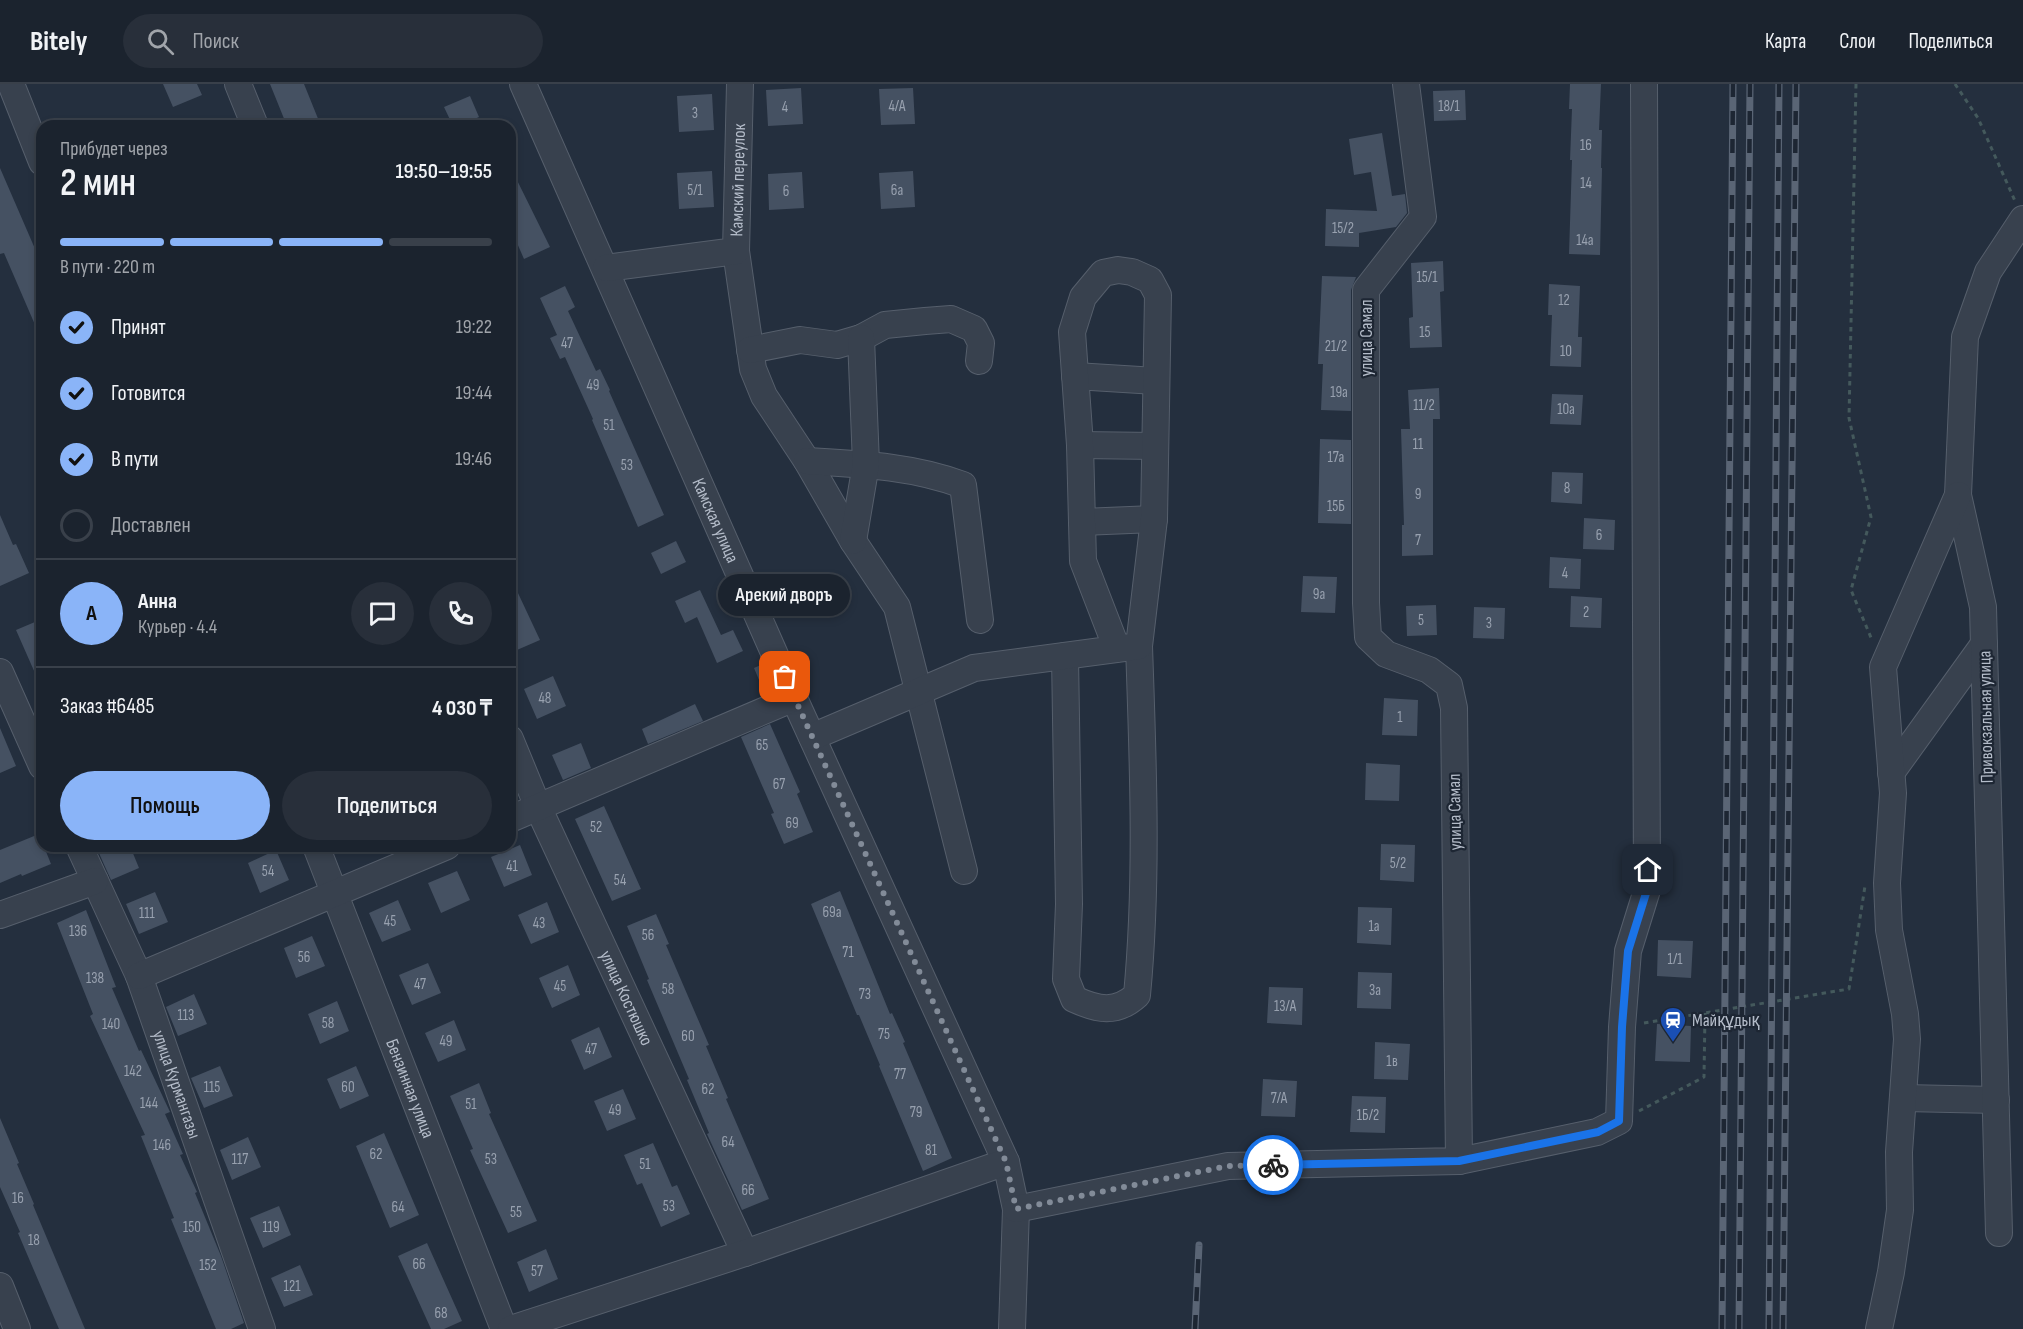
<!DOCTYPE html>
<html lang="ru">
<head>
<meta charset="utf-8">
<style>
  body { margin:0; font-family:"Sofia Sans Condensed",sans-serif; background:#282f3a; color:#f1f3f6; height:100vh; display:flex; flex-direction:column; font-size:22px; white-space:nowrap }
  * { box-sizing:border-box; margin:0 }
  p { font-size:20px; color:#a0a4aa }
  .icon { flex:none; width:33px; height:33px; fill:none; stroke:currentColor; stroke-width:2; stroke-linecap:round; stroke-linejoin:round }
  .map { position:relative; flex:1; overflow:hidden }
  .details { position:absolute; left:36px; top:36px; width:480px; height:732px; display:flex; flex-direction:column; background:#1b232e; border-radius:18px; box-shadow:0 3px 9px #0003,0 0 0 2px #39404a }
  .details>* { flex:none }
  .pin { position:absolute; display:grid; place-items:center; width:51px; height:51px; color:#fff; margin:-26px; border-radius:12px; box-shadow:0 3px 9px #0006 }
  .courier { position:absolute; display:grid; place-items:center; width:60px; height:60px; margin:-30px; border:4px solid #1a73e8; border-radius:50%; background:#fff; color:#222; box-shadow:0 2px 8px #0007 }
  .bubble { position:absolute; height:42px; border-radius:21px; background:#1b232e; box-shadow:0 3px 9px #0003,0 0 0 2px #39404a; font-size:20px; font-weight:600; line-height:42px; text-align:center }
  .head em { font-style:normal; font-weight:600 }
  .head div { display:flex; flex-direction:column-reverse }
  .head { display:flex; align-items:center; justify-content:space-between; height:102px; padding:0 24px }
  h1 { font-size:39px; font-weight:600; line-height:45px }
  .bar { display:grid; grid-template-columns:repeat(4,1fr); gap:9px 6px; align-content:center; height:72px; padding:0 24px }
  .bar i { height:8px; border-radius:4px; background:#39404a }
  .bar .current { background:#8ab4f8 }
  .bar p { grid-column:span 4 }
  .line { display:flex; align-items:center; gap:15px; padding:0 24px; border-top:2px solid #39404a }
  .line div { flex:1 }
  .round { display:grid; place-items:center; flex:none; width:63px; height:63px; border-radius:32px; background:#282f3a }
  ol { padding:0 24px; list-style:none }
  li { display:flex; align-items:center; gap:18px; height:66px }
  li p { margin-inline-start:auto }
  li .icon { padding:6px; border-radius:50%; background:#8ab4f8; color:#111; stroke-width:4 }
  li:last-child { color:#a0a4aa }
  li i { width:33px; height:33px; border:3px solid #39404a; border-radius:50% }
  .action { display:flex; gap:12px; margin-top:auto; padding:12px 24px }
  .action a { flex:1; height:69px; border-radius:36px; background:#8ab4f8; color:#111; font-size:24px; font-weight:600; line-height:69px; text-align:center }
  .action a+a { background:#282f3a; color:#f1f3f6 }
  header { display:flex; align-items:center; gap:36px; box-sizing:border-box; height:84px; padding:0 30px; background:#1b232e; border-bottom:2px solid #39404a }
  header strong { font-size:28px }
  nav { display:flex; gap:33px; margin-inline-start:auto; font-size:21px }
  .search { width:420px; height:54px; background:#282f3a; display:flex; align-items:center; gap:15px; box-sizing:border-box; padding:0 21px; border-radius:33px; color:#a0a4aa; font-size:22px }
  .map>svg:first-child { display:block }
  .building { fill:#455162 }
  .lines { fill:none; stroke-linecap:round; stroke-linejoin:round }
  .minor-casing { stroke:#565f6c; stroke-width:28 }
  .path { stroke:#44595c; stroke-width:3; stroke-dasharray:4.5 4.5; stroke-linecap:butt }
  .minor { stroke:#38414e; stroke-width:26 }
  .rail-casing { stroke:#5a6575; stroke-width:7 }
  .rail { stroke:#1d2633; stroke-width:4.5; stroke-dasharray:14; stroke-linecap:butt }
  .done { stroke:#828b98; stroke-width:6; stroke-dasharray:0 10.8 }
  .route { stroke:#1a73e8; stroke-width:8 }
  .labels { text-anchor:middle; dominant-baseline:central; stroke-width:4.5; stroke-linejoin:round; paint-order:stroke }
  .number-label { font-size:15px; fill:#98a1af }
  .street-label { font-size:18px; fill:#b4bcc9; stroke:#1d2633 }
  .poi-label { font-size:18px; fill:#b4bcc9; stroke:#1d2633; text-anchor:start }
</style>
</head>
<body>
<header>
<strong>Bitely</strong>
<div class="search"><svg class="icon" aria-label="search" viewBox="0 0 24 24"><circle cx="10" cy="10" r="6"/><path d="M15 15l6 6"/></svg>Поиск</div>
<nav><a>Карта</a><a>Слои</a><a>Поделиться</a></nav>
</header>
<div class="map">
<svg width="2023" height="1245" viewBox="0 0 2023 1245">
  <rect width="100%" height="100%" fill="#242f3e"/>
  <!-- building -->
  <path class="building" d="M 163,0 L 197,0 L 202,11 L 173,23 Z
    M 270,0 L 304,0 L 321,42 L 287,42 Z
    M 1570,0 L 1601,0 L 1599,46 L 1602,46 L 1601,84 L 1602,84 L 1600,171 L 1569,170 L 1572,76 L 1570,76 L 1572,25 L 1569,25 Z
    M 801,4 L 803,40 L 768,42 L 766,6 Z
    M 913,4 L 915,40 L 881,41 L 879,5 Z
    M 1465,6 L 1466,36 L 1434,37 L 1433,7 Z
    M 712,10 L 714,46 L 679,48 L 677,12 Z
    M 470,12 L 479,33 L 459,42 L 453,42 L 444,23 Z
    M 1382,49 L 1392,112 L 1405,110 L 1407,129 L 1396,143 L 1359,149 L 1359,163 L 1325,162 L 1326,125 L 1377,127 L 1371,88 L 1354,91 L 1349,55 Z
    M 510,82 L 550,163 L 524,175 L 510,143 Z
    M 0,84 L 39,174 L 42,173 L 42,257 L 4,169 L 0,170 Z
    M 712,87 L 714,123 L 679,125 L 677,89 Z
    M 913,87 L 915,123 L 881,125 L 879,89 Z
    M 802,88 L 804,124 L 769,126 L 768,90 Z
    M 1443,177 L 1444,207 L 1440,208 L 1442,263 L 1410,264 L 1409,234 L 1413,233 L 1411,179 Z
    M 1322,192 L 1356,193 L 1351,206 L 1351,327 L 1321,326 L 1323,280 L 1318,280 Z
    M 1549,200 L 1580,202 L 1578,253 L 1582,253 L 1581,283 L 1550,282 L 1552,231 L 1548,231 Z
    M 565,202 L 575,223 L 568,227 L 596,287 L 600,285 L 610,306 L 609,307 L 664,431 L 638,443 L 592,336 L 593,335 L 565,273 L 560,275 L 550,254 L 557,251 L 540,214 Z
    M 1439,304 L 1440,335 L 1433,335 L 1433,471 L 1402,472 L 1402,441 L 1404,441 L 1401,345 L 1410,345 L 1408,306 Z
    M 1552,310 L 1583,311 L 1581,341 L 1550,340 Z
    M 1320,355 L 1351,356 L 1351,440 L 1318,439 Z
    M 1552,388 L 1583,389 L 1582,420 L 1551,418 Z
    M 0,431 L 13,461 L 16,460 L 29,489 L 0,502 Z
    M 1584,434 L 1615,436 L 1614,466 L 1583,465 Z
    M 676,457 L 686,478 L 661,490 L 651,469 Z
    M 1550,473 L 1581,475 L 1580,505 L 1549,504 Z
    M 510,492 L 540,556 L 510,569 Z
    M 1303,492 L 1337,493 L 1335,529 L 1301,528 Z
    M 700,506 L 721,551 L 733,546 L 743,567 L 717,579 L 697,533 L 685,539 L 675,517 Z
    M 1571,512 L 1602,514 L 1601,544 L 1570,543 Z
    M 1436,521 L 1437,551 L 1407,552 L 1406,522 Z
    M 1474,523 L 1505,524 L 1504,555 L 1473,554 Z
    M 42,535 L 42,605 L 16,546 Z
    M 763,580 L 774,606 L 765,610 L 754,584 Z
    M 553,592 L 566,622 L 537,635 L 524,605 Z
    M 1384,614 L 1418,616 L 1417,652 L 1382,651 Z
    M 695,620 L 703,637 L 648,660 L 642,645 Z
    M 770,640 L 800,708 L 797,710 L 813,748 L 784,760 L 771,730 L 774,729 L 741,653 Z
    M 0,644 L 16,682 L 0,689 Z
    M 581,659 L 591,684 L 563,696 L 552,671 Z
    M 1366,679 L 1400,681 L 1399,717 L 1365,716 Z
    M 604,722 L 641,805 L 612,817 L 575,735 Z
    M 39,750 L 51,780 L 22,792 L 21,790 L 0,799 L 0,766 Z
    M 1381,760 L 1415,761 L 1414,798 L 1380,796 Z
    M 520,761 L 532,791 L 504,803 L 491,773 Z
    M 110,762 L 130,762 L 139,784 L 111,796 L 98,767 Z
    M 276,766 L 289,796 L 260,809 L 248,779 Z
    M 457,787 L 470,816 L 441,829 L 428,799 Z
    M 840,807 L 890,930 L 892,929 L 905,958 L 903,959 L 952,1074 L 923,1087 L 879,982 L 880,981 L 859,931 L 857,931 L 811,820 Z
    M 155,808 L 168,838 L 139,850 L 126,820 Z
    M 398,816 L 411,846 L 382,858 L 369,829 Z
    M 547,818 L 559,848 L 531,860 L 518,831 Z
    M 1358,823 L 1392,824 L 1391,861 L 1357,859 Z
    M 86,826 L 116,903 L 112,904 L 139,967 L 141,966 L 170,1028 L 165,1030 L 183,1070 L 180,1071 L 197,1108 L 195,1109 L 221,1172 L 244,1239 L 231,1245 L 216,1245 L 171,1135 L 174,1134 L 141,1052 L 145,1051 L 90,932 L 93,930 L 57,839 Z
    M 656,830 L 669,860 L 666,861 L 709,961 L 706,962 L 728,1014 L 726,1015 L 769,1115 L 742,1126 L 707,1050 L 709,1049 L 687,996 L 689,995 L 647,896 L 649,895 L 627,842 Z
    M 312,852 L 325,882 L 296,894 L 284,864 Z
    M 1658,856 L 1693,857 L 1691,894 L 1657,892 Z
    M 428,879 L 441,909 L 412,921 L 399,891 Z
    M 568,881 L 580,911 L 552,924 L 539,894 Z
    M 1358,888 L 1392,889 L 1391,925 L 1357,924 Z
    M 1269,903 L 1303,904 L 1302,941 L 1267,939 Z
    M 194,910 L 207,940 L 178,952 L 166,923 Z
    M 337,917 L 349,947 L 320,960 L 308,930 Z
    M 454,936 L 466,966 L 438,978 L 425,949 Z
    M 1657,940 L 1691,942 L 1690,978 L 1655,977 Z
    M 599,943 L 612,973 L 584,986 L 571,956 Z
    M 1375,958 L 1410,960 L 1408,996 L 1374,995 Z
    M 220,982 L 233,1012 L 204,1024 L 191,994 Z
    M 356,982 L 369,1012 L 340,1025 L 327,995 Z
    M 1263,995 L 1297,997 L 1295,1033 L 1261,1032 Z
    M 479,999 L 491,1029 L 489,1030 L 537,1137 L 508,1149 L 470,1066 L 473,1065 L 450,1012 Z
    M 623,1005 L 636,1035 L 607,1047 L 594,1017 Z
    M 1352,1012 L 1386,1013 L 1385,1049 L 1350,1048 Z
    M 0,1034 L 19,1079 L 17,1080 L 34,1120 L 33,1121 L 85,1245 L 59,1245 L 18,1149 L 20,1148 L 0,1103 Z
    M 384,1049 L 419,1131 L 390,1144 L 356,1062 Z
    M 248,1053 L 261,1083 L 232,1096 L 220,1066 Z
    M 653,1059 L 672,1103 L 677,1101 L 690,1130 L 661,1143 L 642,1099 L 637,1101 L 624,1071 Z
    M 279,1122 L 291,1151 L 263,1164 L 250,1134 Z
    M 427,1159 L 462,1237 L 444,1245 L 431,1245 L 398,1172 Z
    M 546,1165 L 558,1195 L 529,1208 L 517,1178 Z
    M 300,1181 L 313,1211 L 284,1223 L 271,1194 Z"/>
  <g class="lines">
    <!-- minor casing -->
    <g class="minor-casing">
      <g id="minor">
        <path d="M 11,0 L 42,78"/>
        <path d="M 238,0 L 255,42"/>
        <path id="s1" d="M 523,0 L 794,614 L 1006,1078 L 1016,1125 L 1012,1245"/>
        <path d="M 736,167 L 753,285 L 764,312 L 807,377 L 853,457 L 897,523 L 964,787"/>
        <path id="s2" d="M 606,184 L 736,167 L 740,0"/>
        <path d="M 750,266 L 800,256 L 837,261 L 861,254 L 885,241 L 925,237 L 951,235 L 974,245 L 981,259 L 979,277"/>
        <path d="M 1075,292 L 1156,297"/>
        <path d="M 1080,361 L 1155,362"/>
        <path d="M 807,377 C 860,380 913,382 963,401 L 980,536"/>
        <path d="M 1082,438 L 1154,435"/>
        <path d="M 853,457 L 866,380 L 861,254"/>
        <path d="M 1065,572 L 1069,820 L 1066,895 L 1074,915 C 1098,926 1116,930 1137,911 C 1148,795 1143,678 1139,562"/>
        <path d="M 0,588 L 42,682"/>
        <path d="M 812,653 L 974,584 L 1139,562 L 1154,435 L 1158,211 L 1150,196 L 1132,188 L 1118,186 L 1103,189 L 1083,213 L 1072,248 L 1080,361 L 1083,477 L 1117,565"/>
        <path id="s3" d="M 510,655 L 538,723 L 745,1169"/>
        <path d="M 1891,689 L 1984,560"/>
        <path d="M 510,735 L 794,614"/>
        <path id="s4" d="M 79,762 L 139,892 L 262,1245"/>
        <path id="s5" d="M 316,762 L 504,1245"/>
        <path d="M 0,831 L 95,797"/>
        <path d="M 139,892 L 447,762"/>
        <path d="M 1904,1014 L 1996,1016"/>
        <path d="M 1459,1077 L 1597,1048 L 1619,1037 L 1622,943 L 1628,867 L 1647,806 L 1644,0"/>
        <path d="M 1016,1125 L 1228,1082 L 1459,1077 L 1454,624 L 1449,601 L 1429,586 L 1386,570 L 1368,553 L 1366,519 L 1366,206 L 1423,133 L 1406,0"/>
        <path d="M 1999,1149 L 1983,523 L 1958,411 L 1965,253 L 1988,188 L 2023,135"/>
        <path d="M 0,1202 L 17,1245"/>
        <path d="M 511,1245 L 745,1169 L 1006,1078"/>
        <path d="M 1879,1245 L 1891,1188 L 1900,1126 L 1899,1068 L 1907,955 L 1905,930 L 1889,846 L 1887,799 L 1893,709 L 1883,583 L 1958,411"/>
      </g>
    </g>
    <!-- path -->
    <path class="path" d="M 1856,0 L 1849,334 L 1871,433 L 1851,506 L 1872,556
      M 1955,0 L 1978,34 L 2015,117
      M 1644,939 L 1849,905 L 1865,802
      M 1639,1027 L 1704,993 L 1705,929"/>
    <!-- minor -->
    <use href="#minor" class="minor"/>
    <!-- rail casing -->
    <g class="rail-casing">
      <path id="rail" d="M 1195,1245 L 1199,1161
        M 1722,1245 L 1733,0
        M 1739,1245 L 1750,0
        M 1769,1245 L 1779,0
        M 1783,1245 L 1796,0"/>
    </g>
    <!-- rail -->
    <use href="#rail" class="rail"/>
  </g>
  <g class="lines">
    <!-- done -->
    <path class="done" d="M 785,593 L 1006,1078 L 1016,1125 L 1228,1082 L 1273,1081"/>
    <!-- route -->
    <path class="route" d="M 1273,1081 L 1459,1077 L 1598,1048 L 1619,1037 L 1622,943 L 1628,867 L 1647,806 L 1648,786"/>
  </g>
  <!-- icons -->
  <defs>
    <g id="station-pin" transform="scale(1.35)"><path d="M0 17L-7.5 6A9.5 9.5 0 1 1 7.5 6Z" fill="#1a4fb4" stroke="#1d2633"/><path d="M-3-6H3Q5-6 5-4V2Q5 4 3 4L4.5 6H3L1.5 4h-3L-3 6H-4.5L-3 4Q-5 4-5 2V-4Q-5-6-3-6ZM-3.5-4v3h7v-3ZM-3.5 1v1.5H-2V1ZM2 1v1.5H3.5V1Z" fill="#fff"/></g>
  </defs>
  <g fill-rule="evenodd">
    <use href="#station-pin" x="1673" y="936"/>
  </g>
  <g class="labels">
    <!-- number labels -->
    <g class="number-label">
      <text x="897" y="22">4/А</text>
      <text x="1449" y="22">18/1</text>
      <text x="785" y="23">4</text>
      <text x="695" y="29">3</text>
      <text x="1586" y="61">16</text>
      <text x="1586" y="99">14</text>
      <text x="695" y="106">5/1</text>
      <text x="897" y="106">6а</text>
      <text x="786" y="107">6</text>
      <text x="1343" y="144">15/2</text>
      <text x="1585" y="156">14а</text>
      <text x="1427" y="193">15/1</text>
      <text x="1564" y="216">12</text>
      <text x="1425" y="248">15</text>
      <text x="567" y="259">47</text>
      <text x="1336" y="262">21/2</text>
      <text x="1566" y="267">10</text>
      <text x="593" y="301">49</text>
      <text x="1339" y="308">19а</text>
      <text x="1424" y="321">11/2</text>
      <text x="1566" y="325">10а</text>
      <text x="609" y="341">51</text>
      <text x="1418" y="360">11</text>
      <text x="1336" y="373">17а</text>
      <text x="627" y="381">53</text>
      <text x="1567" y="404">8</text>
      <text x="1418" y="410">9</text>
      <text x="1336" y="422">15Б</text>
      <text x="1599" y="451">6</text>
      <text x="1418" y="456">7</text>
      <text x="1565" y="489">4</text>
      <text x="1319" y="510">9а</text>
      <text x="1586" y="528">2</text>
      <text x="1421" y="536">5</text>
      <text x="1489" y="539">3</text>
      <text x="545" y="614">48</text>
      <text x="1400" y="633">1</text>
      <text x="762" y="661">65</text>
      <text x="779" y="700">67</text>
      <text x="792" y="739">69</text>
      <text x="596" y="743">52</text>
      <text x="1398" y="779">5/2</text>
      <text x="512" y="782">41</text>
      <text x="268" y="787">54</text>
      <text x="620" y="796">54</text>
      <text x="832" y="828">69а</text>
      <text x="147" y="829">111</text>
      <text x="390" y="837">45</text>
      <text x="539" y="839">43</text>
      <text x="1374" y="842">1а</text>
      <text x="78" y="847">136</text>
      <text x="648" y="851">56</text>
      <text x="848" y="868">71</text>
      <text x="304" y="873">56</text>
      <text x="1675" y="875">1/1</text>
      <text x="95" y="894">138</text>
      <text x="420" y="900">47</text>
      <text x="560" y="902">45</text>
      <text x="668" y="905">58</text>
      <text x="1375" y="906">3а</text>
      <text x="865" y="910">73</text>
      <text x="1285" y="922">13/А</text>
      <text x="186" y="931">113</text>
      <text x="328" y="939">58</text>
      <text x="111" y="940">140</text>
      <text x="884" y="950">75</text>
      <text x="688" y="952">60</text>
      <text x="446" y="957">49</text>
      <text x="591" y="965">47</text>
      <text x="1392" y="977">1в</text>
      <text x="133" y="987">142</text>
      <text x="900" y="990">77</text>
      <text x="212" y="1003">115</text>
      <text x="348" y="1003">60</text>
      <text x="708" y="1005">62</text>
      <text x="1279" y="1014">7/А</text>
      <text x="149" y="1019">144</text>
      <text x="471" y="1020">51</text>
      <text x="615" y="1026">49</text>
      <text x="916" y="1028">79</text>
      <text x="1368" y="1031">1Б/2</text>
      <text x="728" y="1058">64</text>
      <text x="162" y="1061">146</text>
      <text x="931" y="1066">81</text>
      <text x="376" y="1070">62</text>
      <text x="240" y="1075">117</text>
      <text x="491" y="1075">53</text>
      <text x="645" y="1080">51</text>
      <text x="748" y="1106">66</text>
      <text x="18" y="1114">16</text>
      <text x="669" y="1122">53</text>
      <text x="398" y="1123">64</text>
      <text x="516" y="1128">55</text>
      <text x="192" y="1143">150</text>
      <text x="271" y="1143">119</text>
      <text x="34" y="1156">18</text>
      <text x="419" y="1180">66</text>
      <text x="208" y="1181">152</text>
      <text x="537" y="1187">57</text>
      <text x="292" y="1202">121</text>
      <text x="441" y="1229">68</text>
    </g>
    <!-- street labels -->
    <g class="street-label">
      <text stroke="none"><textPath href="#s2" startOffset="202">Камский переулок</textPath></text>
      <text transform="translate(1366 254) rotate(-90)">улица Самал</text>
      <text stroke="none"><textPath href="#s1" startOffset="477">Камская улица</textPath></text>
      <text transform="translate(1986 633) rotate(-91)">Привокзальная улица</text>
      <text transform="translate(1455 728) rotate(-91)">улица Самал</text>
      <text stroke="none"><textPath href="#s3" startOffset="284">улица Костюшко</textPath></text>
      <text stroke="none"><textPath href="#s4" startOffset="258">улица Курмангазы</textPath></text>
      <text stroke="none"><textPath href="#s5" startOffset="260">Бензинная улица</textPath></text>
    </g>
    <!-- poi labels -->
    <g class="poi-label">
      <text x="1692" y="936">Майқұдық</text>
    </g>
  </g>
</svg>
<div class="pin" style="left:785px;top:593px;background:#ea580c"><svg class="icon" aria-label="bag" viewBox="0 0 24 24"><path d="M5 8h14l-1 12H6zM9 8a3 3 0 0 1 6 0"/></svg></div>
<div class="pin" style="left:1648px;top:786px;background:#1f2937"><svg class="icon" aria-label="home" viewBox="0 0 24 24"><path d="M3 11l9-7 9 7M6 9v11h12V9"/></svg></div>
<div class="courier" style="left:1273px;top:1081px"><svg class="icon" aria-label="bike" viewBox="0 0 24 24"><circle cx="6" cy="16" r="4"/><circle cx="18" cy="16" r="4"/><path d="M6 16l4-8h5l3 8M10 8l3 8H6M13 5h3"/></svg></div>
<div class="bubble" style="left:718px;top:490px;width:132px">Арекий дворъ</div>
<section class="details">
<div class="head"><div><h1>2 мин</h1><p>Прибудет через</p></div><em>19:50–19:55</em></div>
<div class="bar"><i class="current"></i><i class="current"></i><i class="current"></i><i></i><p>В пути · 220 m</p></div>
<ol>
<li><svg class="icon" aria-label="check" viewBox="0 0 24 24"><path d="M5 12l5 5 9-10"/></svg>Принят<p>19:22</p></li>
<li><svg class="icon" aria-label="check" viewBox="0 0 24 24"><path d="M5 12l5 5 9-10"/></svg>Готовится<p>19:44</p></li>
<li><svg class="icon" aria-label="check" viewBox="0 0 24 24"><path d="M5 12l5 5 9-10"/></svg>В пути<p>19:46</p></li>
<li><i></i>Доставлен</li>
</ol>
<div class="line" style="height:108px"><b class="round" style="background:#8ab4f8;color:#111">А</b><div><b>Анна</b><p>Курьер · 4.4</p></div><a class="round"><svg class="icon" aria-label="chat" viewBox="0 0 24 24"><path d="M4 5h16v11H9l-5 4z"/></svg></a><a class="round"><svg class="icon" aria-label="phone" viewBox="0 0 24 24"><path d="M5 4h4l2 5-3 2q2 4 5 5l2-3 5 2v4C11 20 4 13 5 4z"/></svg></a></div>
<div class="line" style="height:78px"><div>Заказ #6485</div><b>4 030 ₸</b></div>
<div class="action"><a>Помощь</a><a>Поделиться</a></div>
</section>
</div>
</body>
</html>
